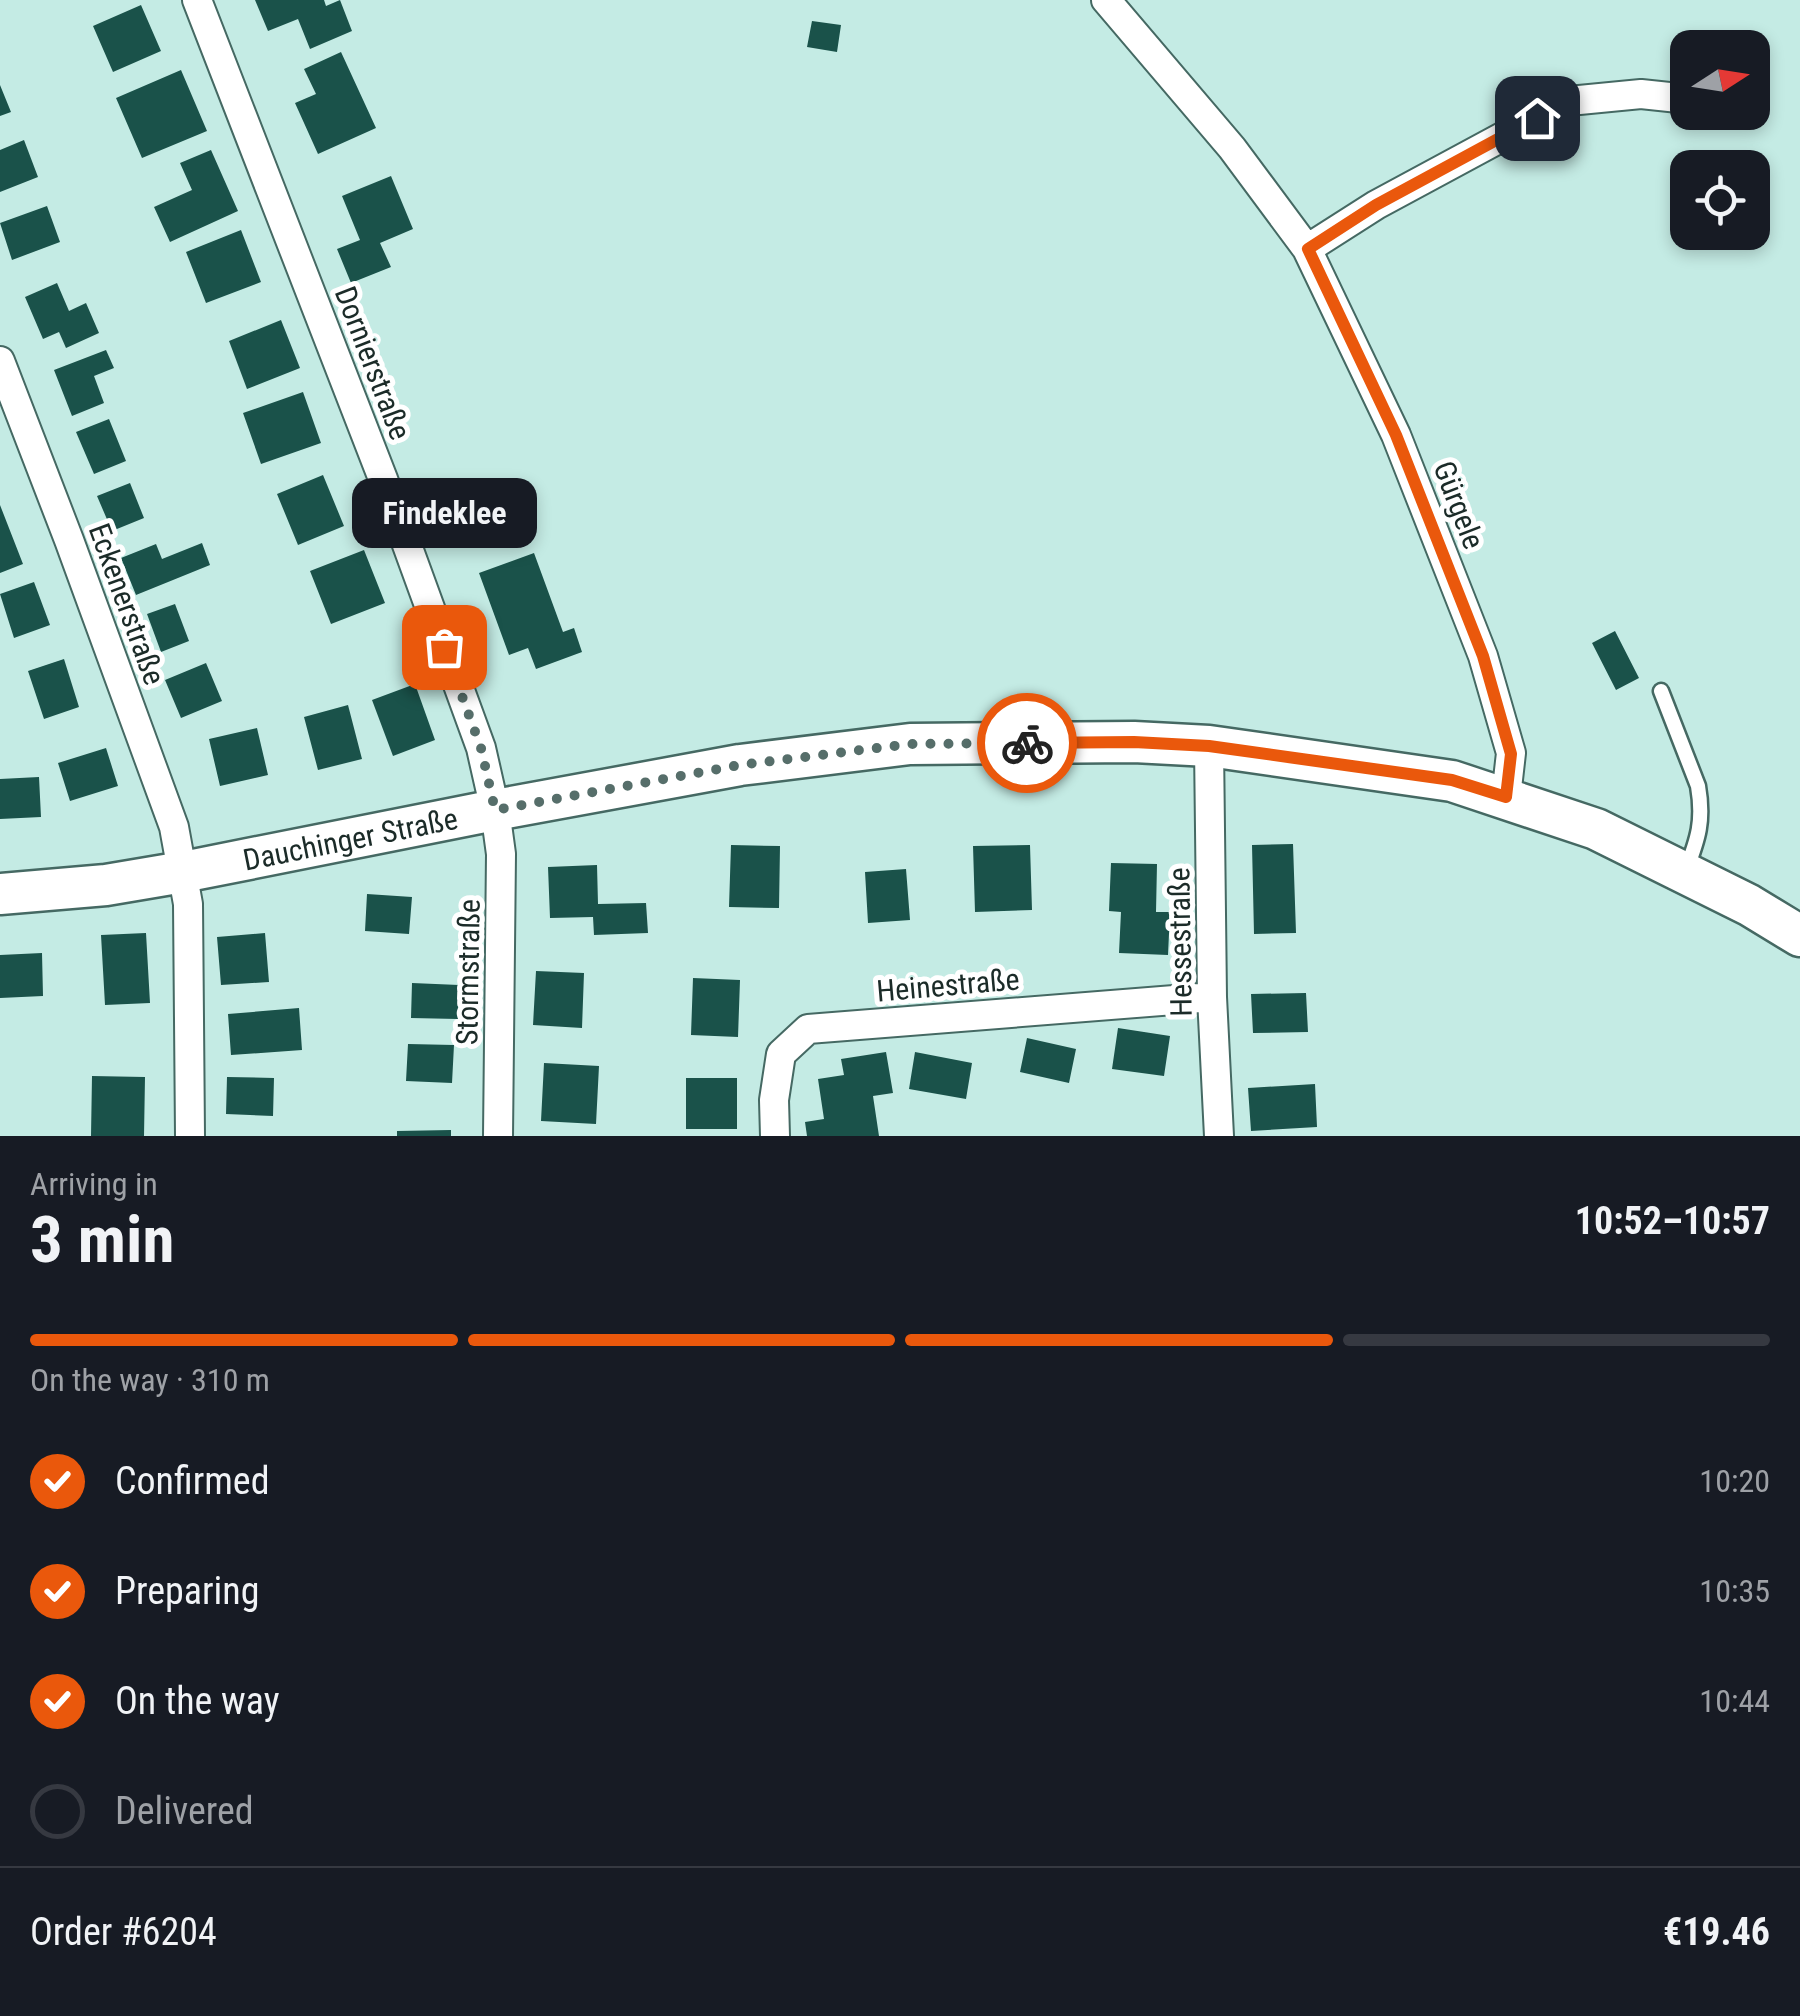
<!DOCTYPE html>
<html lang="en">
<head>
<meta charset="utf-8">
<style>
  body { margin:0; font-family:"Roboto Condensed",sans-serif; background:#242831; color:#f1f3f6; height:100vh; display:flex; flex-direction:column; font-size:38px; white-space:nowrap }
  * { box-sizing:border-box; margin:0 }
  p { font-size:32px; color:#9ea1a6 }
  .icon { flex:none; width:55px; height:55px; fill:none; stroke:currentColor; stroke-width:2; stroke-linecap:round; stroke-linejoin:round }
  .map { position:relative; height:1136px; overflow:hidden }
  .sheet { display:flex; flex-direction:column; background:#171b24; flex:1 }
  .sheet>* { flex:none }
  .needle { width:65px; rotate:78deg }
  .tools { position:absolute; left:1670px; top:30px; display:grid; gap:20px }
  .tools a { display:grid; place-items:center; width:100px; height:100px; border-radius:20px; background:#171b24; box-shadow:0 5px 15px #0003; font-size:50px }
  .pin { position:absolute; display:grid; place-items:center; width:85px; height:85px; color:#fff; margin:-42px; border-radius:20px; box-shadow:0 5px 15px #0006 }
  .courier { position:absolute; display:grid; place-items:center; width:100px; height:100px; margin:-50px; border:8px solid #ea580c; border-radius:50%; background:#fff; color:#222; box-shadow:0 2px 12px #0007 }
  .bubble { position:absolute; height:70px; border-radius:20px; background:#171b24; box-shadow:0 5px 15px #0003; font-size:32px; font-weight:700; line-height:70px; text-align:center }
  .head em { font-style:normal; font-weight:700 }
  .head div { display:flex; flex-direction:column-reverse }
  .head { display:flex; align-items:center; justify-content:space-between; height:170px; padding:0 30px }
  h1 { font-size:65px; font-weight:700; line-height:75px }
  .bar { display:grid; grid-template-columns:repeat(4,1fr); gap:15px 10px; align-content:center; height:120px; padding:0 30px }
  .bar i { height:12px; border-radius:8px; background:#363941 }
  .bar .active { background:#ea580c }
  .bar p { grid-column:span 4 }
  .line { display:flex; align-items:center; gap:25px; padding:0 30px; border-top:2px solid #363941 }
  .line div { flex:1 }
  ol { padding:0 30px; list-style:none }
  li { display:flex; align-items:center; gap:30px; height:110px }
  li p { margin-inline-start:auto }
  li .icon { padding:10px; border-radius:50%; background:#ea580c; color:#fff; stroke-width:4 }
  li:last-child { color:#9ea1a6 }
  li i { width:55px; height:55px; border:5px solid #363941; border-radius:50% }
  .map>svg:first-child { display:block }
  .building { fill:#1a524a }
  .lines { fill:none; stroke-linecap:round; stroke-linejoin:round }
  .lane-casing { stroke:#456963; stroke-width:19 }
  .street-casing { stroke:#456963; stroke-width:32 }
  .secondary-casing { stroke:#456963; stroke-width:45 }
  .lane { stroke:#fff; stroke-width:14 }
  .street { stroke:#fff; stroke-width:28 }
  .secondary { stroke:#fff; stroke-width:40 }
  .done { stroke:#566e6a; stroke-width:10; stroke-dasharray:0 18 }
  .route { stroke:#ea580c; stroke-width:12 }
  .labels { text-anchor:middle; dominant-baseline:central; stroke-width:10; stroke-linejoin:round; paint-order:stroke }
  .street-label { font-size:30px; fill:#1b2b28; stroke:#fff }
</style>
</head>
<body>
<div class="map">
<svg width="1800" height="1136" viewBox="0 0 1800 1136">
  <rect width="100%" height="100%" fill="#c4ebe4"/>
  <!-- building -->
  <path class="building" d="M 255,0 L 324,0 L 326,6 L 340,0 L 352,31 L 310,49 L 298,19 L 268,31 Z
    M 141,5 L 161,51 L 113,72 L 93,26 Z
    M 812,21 L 841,25 L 837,52 L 807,47 Z
    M 341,52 L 376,128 L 318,154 L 295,103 L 316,94 L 304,69 Z
    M 181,70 L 207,131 L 142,158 L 116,98 Z
    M 0,85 L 11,112 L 0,116 Z
    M 24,140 L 38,177 L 0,192 L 0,150 Z
    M 211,150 L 238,211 L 170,242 L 154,207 L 192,190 L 180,163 Z
    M 391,176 L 413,229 L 380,243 L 391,267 L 351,283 L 337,249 L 360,240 L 342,196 Z
    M 47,206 L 60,242 L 12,260 L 0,223 Z
    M 241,230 L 261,282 L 206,303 L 186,252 Z
    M 57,283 L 69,311 L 86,303 L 99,333 L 66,348 L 59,332 L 43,339 L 25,297 Z
    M 281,320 L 300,368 L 247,389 L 229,341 Z
    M 106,350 L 114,368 L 94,376 L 104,403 L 72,416 L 54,370 Z
    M 303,392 L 321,443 L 261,464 L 243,413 Z
    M 109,419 L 126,461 L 94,474 L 76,432 Z
    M 323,475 L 344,526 L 298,545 L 277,494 Z
    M 130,483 L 144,518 L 112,531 L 97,496 Z
    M 0,505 L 23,564 L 0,573 Z
    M 202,543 L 210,565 L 136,595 L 121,558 L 156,544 L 162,559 Z
    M 364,550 L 385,603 L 331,624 L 310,571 Z
    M 534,553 L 563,632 L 574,628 L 582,652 L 536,669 L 528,648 L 509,655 L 479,573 Z
    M 34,582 L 50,625 L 14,638 L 0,594 Z
    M 175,604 L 189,641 L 161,652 L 147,614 Z
    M 1615,631 L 1639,678 L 1616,690 L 1592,643 Z
    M 64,659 L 79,707 L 44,719 L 28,671 Z
    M 206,663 L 222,701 L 181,718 L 165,680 Z
    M 415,684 L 435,740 L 393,756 L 372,700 Z
    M 348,705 L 362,759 L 318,770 L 304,717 Z
    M 257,728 L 268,775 L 220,786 L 209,739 Z
    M 106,748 L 118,786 L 70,801 L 58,763 Z
    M 39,777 L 41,817 L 0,819 L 0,779 Z
    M 1293,844 L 1296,933 L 1254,934 L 1252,845 Z
    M 731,845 L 780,846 L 779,908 L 729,907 Z
    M 1030,845 L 1032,910 L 975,912 L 973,846 Z
    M 1111,863 L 1157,864 L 1156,912 L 1170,912 L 1168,955 L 1119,953 L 1121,912 L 1109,911 Z
    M 597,865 L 598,904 L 646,903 L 648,933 L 594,935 L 593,917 L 550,918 L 548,867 Z
    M 906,869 L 910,920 L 868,923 L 865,872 Z
    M 367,894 L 412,897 L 409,934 L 365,931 Z
    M 146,933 L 150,1003 L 105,1005 L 101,935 Z
    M 265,933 L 269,982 L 221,985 L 217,937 Z
    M 42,953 L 43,996 L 0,998 L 0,955 Z
    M 536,971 L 584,973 L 582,1028 L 533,1025 Z
    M 693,978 L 740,980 L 738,1037 L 691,1035 Z
    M 412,983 L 459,985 L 458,1019 L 411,1018 Z
    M 1306,993 L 1308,1032 L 1253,1033 L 1251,994 Z
    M 299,1008 L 302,1050 L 231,1055 L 228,1014 Z
    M 1118,1028 L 1170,1036 L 1164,1076 L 1112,1069 Z
    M 1027,1038 L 1076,1049 L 1069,1083 L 1020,1072 Z
    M 408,1044 L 454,1045 L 452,1083 L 406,1081 Z
    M 886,1052 L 893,1093 L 873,1096 L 879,1136 L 807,1136 L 805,1122 L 824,1119 L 818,1079 L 844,1075 L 841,1059 Z
    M 915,1052 L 972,1063 L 966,1099 L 909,1089 Z
    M 544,1063 L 599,1066 L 596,1124 L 541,1121 Z
    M 92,1076 L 145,1077 L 144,1136 L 91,1136 Z
    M 227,1077 L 274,1078 L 273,1116 L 226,1114 Z
    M 686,1078 L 737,1078 L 737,1129 L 686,1129 Z
    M 1315,1084 L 1317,1127 L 1251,1131 L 1248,1088 Z
    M 451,1130 L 451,1136 L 397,1136 L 397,1131 Z"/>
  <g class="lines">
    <!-- lane casing -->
    <g class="lane-casing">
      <path id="lane" d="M 1661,691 L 1698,786 C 1704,821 1698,839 1686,870"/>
    </g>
    <!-- street casing -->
    <g class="street-casing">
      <path id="street" d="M 197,0 L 383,479 L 481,748 L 495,810 L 501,854 L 498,1136
        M 1106,0 L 1232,148 L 1307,249 L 1396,435 L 1483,656 L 1511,753 L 1506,797
        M 1307,249 L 1376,205 L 1569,101 L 1641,94 L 1688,99
        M 0,361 L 69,540 L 174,827 L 188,904 L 190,1136
        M 1209,746 L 1212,997 L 1219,1136
        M 775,1136 L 774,1100 L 781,1054 L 808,1029 L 1212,997"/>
    </g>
    <!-- secondary casing -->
    <g class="secondary-casing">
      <g id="secondary">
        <path id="s1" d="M 0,894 L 106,885 L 183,872 L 495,810 L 740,765 L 910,744 L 1134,742 L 1209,746 L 1452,781 L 1596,829 L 1749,905 L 1800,936"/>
      </g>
    </g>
    <!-- lane -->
    <use href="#lane" class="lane"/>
    <!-- street -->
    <use href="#street" class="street"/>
    <!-- secondary -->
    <use href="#secondary" class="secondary"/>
  </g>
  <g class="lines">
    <!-- done -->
    <path class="done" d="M 444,647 L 481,748 L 495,810 L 740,765 L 910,744 L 1027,743"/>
    <!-- route -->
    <path class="route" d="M 1027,743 L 1134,742 L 1209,746 L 1452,780 L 1506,797 L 1511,754 L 1483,656 L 1396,435 L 1308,249 L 1376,205 L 1537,118"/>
  </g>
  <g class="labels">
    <!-- street labels -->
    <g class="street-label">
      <text transform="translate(373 363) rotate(69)">Dornierstraße</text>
      <text transform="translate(1459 505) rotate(69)">Gürgele</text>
      <text transform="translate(127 604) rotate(70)">Eckenerstraße</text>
      <text stroke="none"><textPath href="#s1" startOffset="355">Dauchinger Straße</textPath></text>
      <text transform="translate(1180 942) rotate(-91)">Hessestraße</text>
      <text transform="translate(468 972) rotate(-89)">Stormstraße</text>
      <text transform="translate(948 985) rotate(-5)">Heinestraße</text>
    </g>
  </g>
</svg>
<div class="tools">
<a><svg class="needle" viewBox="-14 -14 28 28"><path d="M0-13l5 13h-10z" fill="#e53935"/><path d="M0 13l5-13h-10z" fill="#9ea1a6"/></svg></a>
<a><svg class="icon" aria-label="locate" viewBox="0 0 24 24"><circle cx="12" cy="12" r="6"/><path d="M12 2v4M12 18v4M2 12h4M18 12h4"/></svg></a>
</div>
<div class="pin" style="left:444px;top:647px;background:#ea580c"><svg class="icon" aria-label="bag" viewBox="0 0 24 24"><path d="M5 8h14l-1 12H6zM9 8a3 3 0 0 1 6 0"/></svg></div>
<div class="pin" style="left:1537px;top:118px;background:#1f2937"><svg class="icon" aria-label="home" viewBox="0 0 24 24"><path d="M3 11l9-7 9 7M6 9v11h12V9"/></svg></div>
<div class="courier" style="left:1027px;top:743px"><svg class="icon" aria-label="bike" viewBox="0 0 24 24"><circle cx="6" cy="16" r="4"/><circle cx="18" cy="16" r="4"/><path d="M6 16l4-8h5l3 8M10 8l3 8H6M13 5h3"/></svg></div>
<div class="bubble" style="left:352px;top:478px;width:185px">Findeklee</div>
</div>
<section class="sheet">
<div class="head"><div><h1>3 min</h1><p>Arriving in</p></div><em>10:52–10:57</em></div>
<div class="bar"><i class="active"></i><i class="active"></i><i class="active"></i><i></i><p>On the way · 310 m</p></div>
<ol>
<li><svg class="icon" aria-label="check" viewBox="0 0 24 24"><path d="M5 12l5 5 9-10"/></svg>Confirmed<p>10:20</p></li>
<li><svg class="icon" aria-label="check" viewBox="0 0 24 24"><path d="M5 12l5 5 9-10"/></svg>Preparing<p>10:35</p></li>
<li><svg class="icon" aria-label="check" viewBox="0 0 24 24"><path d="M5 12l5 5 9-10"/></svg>On the way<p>10:44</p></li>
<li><i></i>Delivered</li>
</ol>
<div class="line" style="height:130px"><div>Order #6204</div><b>€19.46</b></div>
</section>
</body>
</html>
